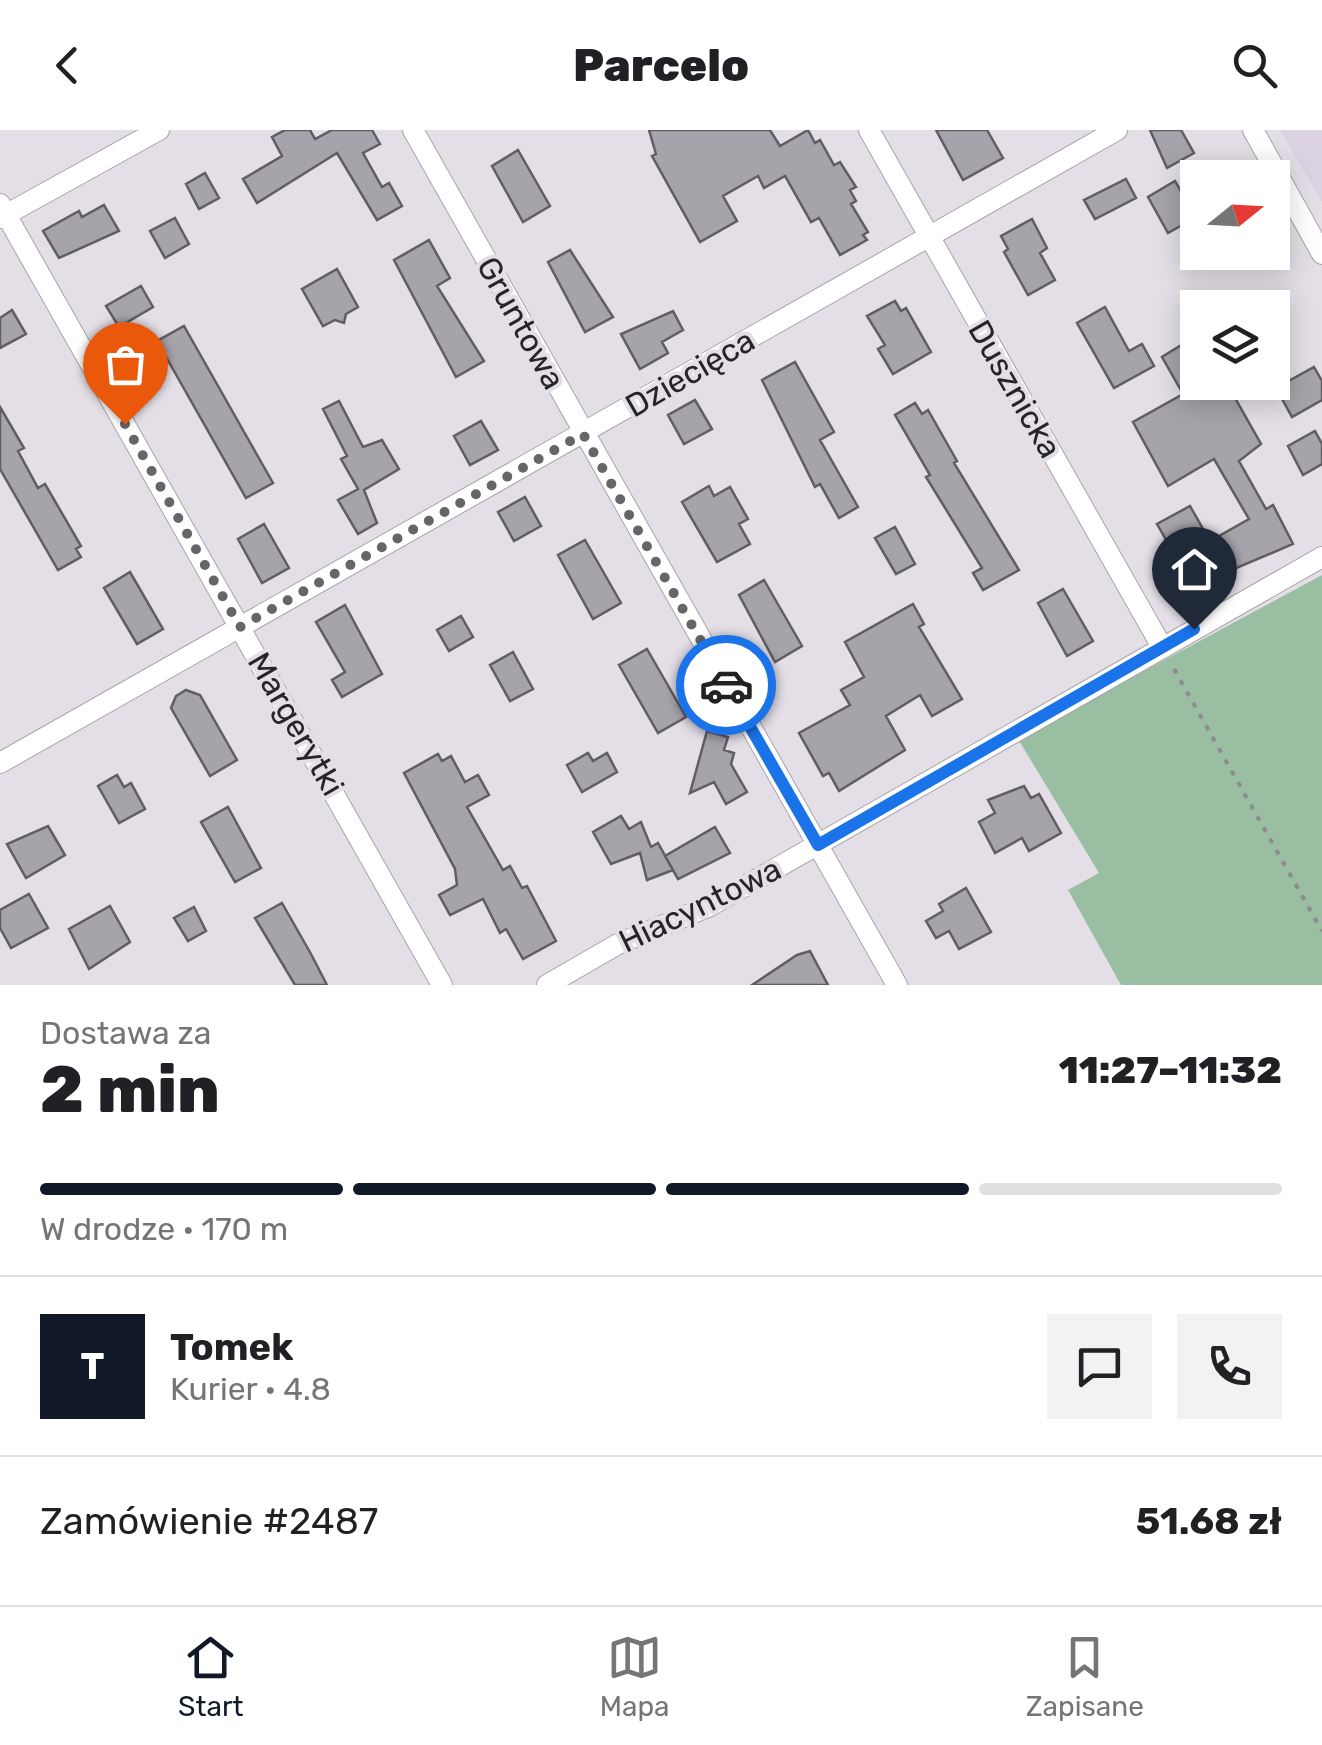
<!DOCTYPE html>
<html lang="pl">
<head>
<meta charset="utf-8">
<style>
  body { margin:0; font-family:Rubik,sans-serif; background:#f2f2f2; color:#202124; height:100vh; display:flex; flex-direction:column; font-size:38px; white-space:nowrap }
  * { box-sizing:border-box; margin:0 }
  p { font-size:32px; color:#757577 }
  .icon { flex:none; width:55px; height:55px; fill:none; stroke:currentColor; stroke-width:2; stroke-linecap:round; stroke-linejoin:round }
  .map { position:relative; height:855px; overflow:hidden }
  .sheet { display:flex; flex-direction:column; background:#fff; flex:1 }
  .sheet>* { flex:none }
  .needle { width:65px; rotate:72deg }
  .buttons { position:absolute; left:1180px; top:30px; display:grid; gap:20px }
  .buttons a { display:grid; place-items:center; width:110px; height:110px; border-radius:0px; background:#fff; box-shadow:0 5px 25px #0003; font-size:50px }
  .pin { position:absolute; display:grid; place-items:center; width:85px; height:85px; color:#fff; margin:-102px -42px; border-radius:50% 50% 50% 0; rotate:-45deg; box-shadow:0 0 10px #0007 }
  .pin .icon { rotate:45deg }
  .courier { position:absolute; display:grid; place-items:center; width:100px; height:100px; margin:-50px; border:8px solid #1a73e8; border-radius:50%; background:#fff; color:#222; box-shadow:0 2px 12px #0007 }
  .summary em { font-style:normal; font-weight:800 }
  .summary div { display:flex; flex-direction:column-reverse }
  .summary { display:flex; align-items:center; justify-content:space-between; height:170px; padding:0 40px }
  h1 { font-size:65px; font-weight:800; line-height:75px }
  .bar { display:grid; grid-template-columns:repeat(4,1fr); gap:15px 10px; align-content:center; height:120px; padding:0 40px }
  .bar i { height:12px; border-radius:8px; background:#e0e0e0 }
  .bar .selected { background:#111827 }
  .bar p { grid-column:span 4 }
  .line { display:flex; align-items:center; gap:25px; padding:0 40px; border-top:2px solid #e0e0e0 }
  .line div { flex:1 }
  .round { display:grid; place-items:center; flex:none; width:105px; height:105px; border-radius:0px; background:#f2f2f2 }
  header { display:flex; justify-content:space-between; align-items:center; height:130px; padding:0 40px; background:#fff; font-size:45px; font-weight:800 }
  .tabs { display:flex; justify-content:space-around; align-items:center; height:140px; border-top:2px solid #e0e0e0; background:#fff; font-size:28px; color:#757577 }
  .tabs a { display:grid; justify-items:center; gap:5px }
  .tabs .selected { color:#111827 }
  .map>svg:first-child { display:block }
  .built { fill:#dbd3e1 }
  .green { fill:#99bea2 }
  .building { fill:#a6a3aa; stroke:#605d63; stroke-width:2.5 }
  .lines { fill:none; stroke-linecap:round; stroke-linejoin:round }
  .street-casing { stroke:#a8a4ab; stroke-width:22 }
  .path { stroke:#8d8a90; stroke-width:4; stroke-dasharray:5 8; stroke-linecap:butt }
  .street { stroke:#fff; stroke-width:20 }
  .done { stroke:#68656a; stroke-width:10; stroke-dasharray:0 18 }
  .route { stroke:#1a73e8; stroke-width:12 }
  .labels { text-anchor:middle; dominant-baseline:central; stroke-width:8; stroke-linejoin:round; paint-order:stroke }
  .street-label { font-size:32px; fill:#262427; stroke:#e4dfe7 }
</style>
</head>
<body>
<header><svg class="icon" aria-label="back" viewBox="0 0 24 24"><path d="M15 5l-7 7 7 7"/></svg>Parcelo<svg class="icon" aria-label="search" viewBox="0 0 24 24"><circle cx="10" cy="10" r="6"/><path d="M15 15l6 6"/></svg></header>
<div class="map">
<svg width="1322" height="855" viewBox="0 0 1322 855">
  <rect width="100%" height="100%" fill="#e4dfe7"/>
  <!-- built -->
  <path class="built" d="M 1280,0 L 1322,0 L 1322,72 Z"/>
  <!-- green -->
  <path class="green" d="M 1322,445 L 1322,855 L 1121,855 L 1068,760 L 1099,743 L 1018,609 Z"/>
  <!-- building -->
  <path class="building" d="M 285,0 L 310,0 L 315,9 L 332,0 L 372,0 L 380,14 L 363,23 L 382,57 L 389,53 L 402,76 L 377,90 L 337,23 L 257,73 L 243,49 L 282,26 L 272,7 Z
    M 649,0 L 770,0 L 780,16 L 808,0 L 815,13 L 820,10 L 834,35 L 840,32 L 856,57 L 850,60 L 856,71 L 851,74 L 868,102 L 863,105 L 867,110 L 840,125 L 819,88 L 811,92 L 785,46 L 764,58 L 758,46 L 723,66 L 737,91 L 700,112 L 652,26 L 656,24 Z
    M 936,0 L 987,0 L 1003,28 L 963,50 Z
    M 1150,0 L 1181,0 L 1194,23 L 1167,38 Z
    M 518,20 L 550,76 L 523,92 L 492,36 Z
    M 205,43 L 219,68 L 199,79 L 186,54 Z
    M 1126,49 L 1136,68 L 1095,89 L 1084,70 Z
    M 1175,51 L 1196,87 L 1168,103 L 1148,67 Z
    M 104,75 L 119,101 L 59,128 L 43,101 L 79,81 L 82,87 Z
    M 175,88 L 189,114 L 165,128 L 150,101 Z
    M 1032,89 L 1047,118 L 1040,123 L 1055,150 L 1028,165 L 1004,122 L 1008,119 L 1001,106 Z
    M 429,110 L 450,148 L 437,156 L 484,231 L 456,247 L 394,130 Z
    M 570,120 L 613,187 L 585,202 L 548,132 Z
    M 337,139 L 358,177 L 346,184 L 344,193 L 335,190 L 323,196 L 302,159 Z
    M 141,156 L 153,177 L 119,197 L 106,176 Z
    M 895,171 L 901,181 L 906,178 L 931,222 L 893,244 L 878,219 L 885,215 L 867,186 Z
    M 1105,177 L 1129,221 L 1142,214 L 1154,236 L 1114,258 L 1077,193 Z
    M 12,180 L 26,204 L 0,218 L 0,188 Z
    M 673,181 L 683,200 L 662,212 L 668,223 L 640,239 L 621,204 Z
    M 184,196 L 273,353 L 246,368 L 157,211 Z
    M 1183,214 L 1198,240 L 1198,252 L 1226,252 L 1261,314 L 1239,331 L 1266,379 L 1273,375 L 1293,414 L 1213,448 L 1207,437 L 1188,448 L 1157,394 L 1190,376 L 1210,411 L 1249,389 L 1214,329 L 1168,356 L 1133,292 L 1183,264 L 1162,227 Z
    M 795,232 L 834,302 L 820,310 L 858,377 L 839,388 L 820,354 L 815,357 L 762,250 Z
    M 1314,237 L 1322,251 L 1322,270 L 1292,287 L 1276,258 Z
    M 695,270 L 712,299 L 684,314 L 668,285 Z
    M 339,271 L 363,317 L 382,310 L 399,339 L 364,360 L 377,393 L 358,404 L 338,370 L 358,359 L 341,329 L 347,326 L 323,279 Z
    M 915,273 L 922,284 L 928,280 L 957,331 L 954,333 L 1019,440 L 983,460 L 973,443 L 982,438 L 926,347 L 930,345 L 895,285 Z
    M 0,277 L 24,318 L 18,321 L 38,358 L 45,354 L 81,416 L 76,419 L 81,427 L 58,440 L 0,339 Z
    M 481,291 L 498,320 L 470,335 L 454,306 Z
    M 1315,301 L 1322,314 L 1322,334 L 1303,345 L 1288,316 Z
    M 709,356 L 714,366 L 730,357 L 748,389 L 739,394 L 750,414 L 717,432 L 682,372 Z
    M 525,367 L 541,396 L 514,411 L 498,382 Z
    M 264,394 L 289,438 L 262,453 L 238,409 Z
    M 895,397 L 915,434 L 896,444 L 875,408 Z
    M 585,410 L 621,473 L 593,489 L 558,425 Z
    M 130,442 L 163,499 L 137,514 L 104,458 Z
    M 764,450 L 802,516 L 775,532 L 739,465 Z
    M 1063,459 L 1093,511 L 1067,526 L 1038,473 Z
    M 913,474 L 924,494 L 919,497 L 962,569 L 932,586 L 920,565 L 886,586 L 905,620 L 839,661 L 829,643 L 823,646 L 799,603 L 850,575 L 841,560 L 864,547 L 845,512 Z
    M 345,475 L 382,544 L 342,567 L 332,550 L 345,542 L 316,492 Z
    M 461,486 L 473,507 L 449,521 L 437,500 Z
    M 647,519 L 686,587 L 658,603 L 619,535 Z
    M 513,522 L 533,559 L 510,571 L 490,535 Z
    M 186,560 L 200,565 L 237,630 L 210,646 L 171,578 L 176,566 Z
    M 707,601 L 728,607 L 724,620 L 734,623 L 731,634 L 747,662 L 726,674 L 714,652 L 690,663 Z
    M 588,623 L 593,631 L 607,623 L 617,642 L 582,662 L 567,635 Z
    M 438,624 L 442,631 L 451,626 L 465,652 L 478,645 L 489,665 L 467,677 L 503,740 L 510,736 L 522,758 L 527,756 L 556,811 L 523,829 L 506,799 L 500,803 L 483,769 L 450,785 L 439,765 L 457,755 L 455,739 L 404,643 Z
    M 117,645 L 124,657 L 131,653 L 145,679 L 119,693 L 98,656 Z
    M 1024,656 L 1031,668 L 1039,664 L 1061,703 L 1029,721 L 1022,708 L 995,723 L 979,692 L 995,683 L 988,670 Z
    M 228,677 L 261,738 L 235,752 L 201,692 Z
    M 621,686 L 629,699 L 641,692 L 651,717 L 658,713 L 673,740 L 647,750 L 640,723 L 611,734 L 593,702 Z
    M 48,696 L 65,725 L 26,748 L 7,714 Z
    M 715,697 L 730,723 L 678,749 L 665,726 Z
    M 966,758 L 991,802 L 959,819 L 949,801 L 936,808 L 926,791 L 943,781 L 939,774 Z
    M 29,764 L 48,798 L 11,818 L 0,798 L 0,780 Z
    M 282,773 L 311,824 L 327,855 L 295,855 L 255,788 Z
    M 110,776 L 130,812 L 89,839 L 69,799 Z
    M 194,777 L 206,801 L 188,811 L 174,788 Z
    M 810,821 L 828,855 L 752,855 L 797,825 Z"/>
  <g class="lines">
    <!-- street casing -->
    <g class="street-casing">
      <path id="street" d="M 413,0 L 897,855
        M 869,0 L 1162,517
        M 1253,0 L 1322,124
        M 0,74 L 442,855
        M 0,88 L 159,0
        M 0,633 L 1117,0
        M 547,855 L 618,814 L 710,776 L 1322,427"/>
    </g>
    <!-- path -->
    <path class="path" d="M 1174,539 L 1322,801"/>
    <!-- street -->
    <use href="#street" class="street"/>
  </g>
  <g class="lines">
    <!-- done -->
    <path class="done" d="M 125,294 L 240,497 L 583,304 L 726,555"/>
    <!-- route -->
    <path class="route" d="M 726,555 L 818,715 L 1194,499"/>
  </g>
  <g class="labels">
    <!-- street labels -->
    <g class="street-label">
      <text transform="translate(521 193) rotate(61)">Gruntowa</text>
      <text transform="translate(690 243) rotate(-30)">Dziecięca</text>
      <text transform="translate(1015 259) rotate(60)">Dusznicka</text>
      <text transform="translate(296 594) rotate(60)">Margerytki</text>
      <text transform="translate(700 775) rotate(-26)">Hiacyntowa</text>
    </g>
  </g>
</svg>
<div class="buttons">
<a><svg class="needle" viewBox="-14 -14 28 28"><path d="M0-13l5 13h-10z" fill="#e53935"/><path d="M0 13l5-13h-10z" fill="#757577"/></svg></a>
<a><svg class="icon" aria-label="layers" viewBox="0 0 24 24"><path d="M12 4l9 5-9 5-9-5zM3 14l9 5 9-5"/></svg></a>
</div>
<div class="pin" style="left:125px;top:294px;background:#ea580c"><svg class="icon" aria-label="bag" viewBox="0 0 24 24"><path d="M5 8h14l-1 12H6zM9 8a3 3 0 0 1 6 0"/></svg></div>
<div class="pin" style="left:1194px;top:499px;background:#1f2937"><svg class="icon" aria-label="home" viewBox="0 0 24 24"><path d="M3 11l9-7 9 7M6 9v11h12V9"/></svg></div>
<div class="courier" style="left:726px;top:555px"><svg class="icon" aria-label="car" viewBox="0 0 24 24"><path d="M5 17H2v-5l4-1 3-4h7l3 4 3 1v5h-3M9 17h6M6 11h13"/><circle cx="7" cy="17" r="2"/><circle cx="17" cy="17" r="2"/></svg></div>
</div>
<section class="sheet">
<div class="summary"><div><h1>2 min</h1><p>Dostawa za</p></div><em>11:27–11:32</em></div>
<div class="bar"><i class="selected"></i><i class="selected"></i><i class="selected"></i><i></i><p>W drodze · 170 m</p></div>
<div class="line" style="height:180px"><b class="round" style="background:#111827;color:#fff">T</b><div><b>Tomek</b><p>Kurier · 4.8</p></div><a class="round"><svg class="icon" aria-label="chat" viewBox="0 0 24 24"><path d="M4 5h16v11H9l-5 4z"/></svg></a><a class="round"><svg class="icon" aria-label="phone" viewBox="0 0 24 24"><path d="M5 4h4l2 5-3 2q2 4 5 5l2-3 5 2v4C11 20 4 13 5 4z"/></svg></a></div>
<div class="line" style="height:130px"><div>Zamówienie #2487</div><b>51.68 zł</b></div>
</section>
<nav class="tabs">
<a class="selected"><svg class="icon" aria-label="home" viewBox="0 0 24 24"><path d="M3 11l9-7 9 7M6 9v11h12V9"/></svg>Start</a>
<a><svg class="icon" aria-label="map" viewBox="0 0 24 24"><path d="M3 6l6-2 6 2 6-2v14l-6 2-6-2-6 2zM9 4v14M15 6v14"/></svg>Mapa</a>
<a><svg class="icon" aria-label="saved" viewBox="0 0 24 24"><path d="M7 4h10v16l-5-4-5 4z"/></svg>Zapisane</a>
</nav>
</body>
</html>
